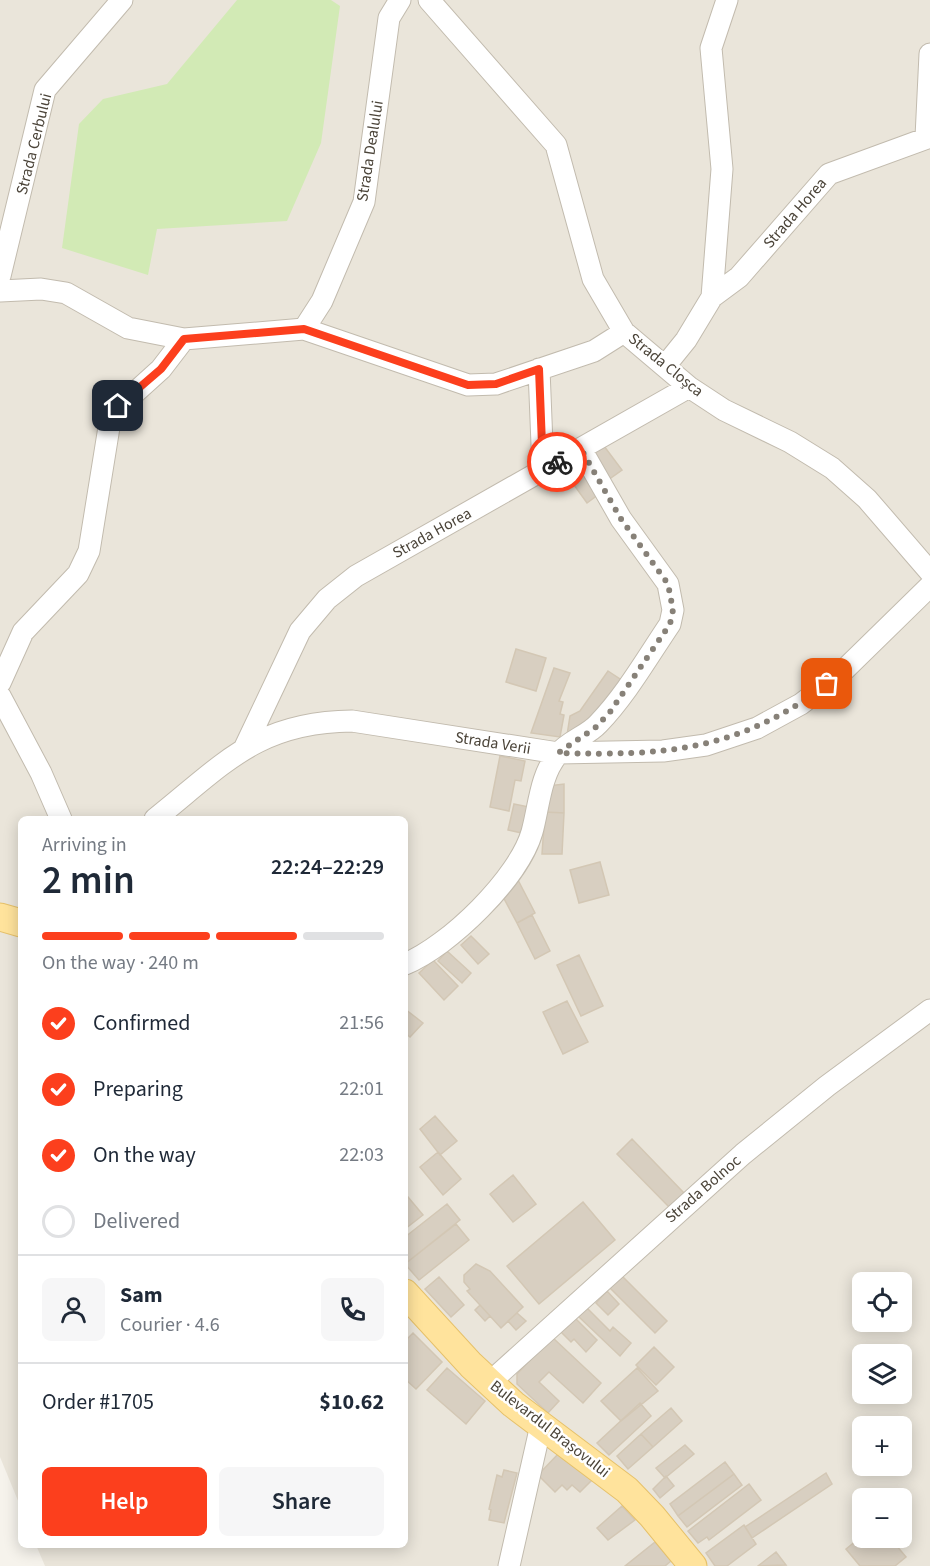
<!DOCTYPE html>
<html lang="en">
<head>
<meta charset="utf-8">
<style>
  body { margin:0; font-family:"Source Sans 3",sans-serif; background:#f6f6f7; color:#1f2937; height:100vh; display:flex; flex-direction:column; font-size:22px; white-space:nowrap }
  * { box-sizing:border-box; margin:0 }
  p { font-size:20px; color:#747a83 }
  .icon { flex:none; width:33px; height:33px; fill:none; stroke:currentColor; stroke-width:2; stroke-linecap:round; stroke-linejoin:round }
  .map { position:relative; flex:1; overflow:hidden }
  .panel { position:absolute; left:18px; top:816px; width:390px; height:732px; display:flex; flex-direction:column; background:#fff; border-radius:9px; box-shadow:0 3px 15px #0003 }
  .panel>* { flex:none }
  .controls { position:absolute; left:852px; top:1272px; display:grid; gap:12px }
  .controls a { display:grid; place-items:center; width:60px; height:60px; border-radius:9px; background:#fff; box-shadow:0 3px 15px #0003; font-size:30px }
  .pin { position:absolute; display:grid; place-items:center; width:51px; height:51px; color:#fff; margin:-26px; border-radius:12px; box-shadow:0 3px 9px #0006 }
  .courier { position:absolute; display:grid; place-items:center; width:60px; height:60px; margin:-30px; border:4px solid #fc3f1d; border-radius:50%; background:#fff; color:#222; box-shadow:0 2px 8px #0007 }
  .headline em { font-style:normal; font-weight:600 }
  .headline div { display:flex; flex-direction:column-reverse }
  .headline { display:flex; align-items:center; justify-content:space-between; height:102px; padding:0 24px }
  h1 { font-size:39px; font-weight:600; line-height:45px }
  .bar { display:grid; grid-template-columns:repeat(4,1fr); gap:9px 6px; align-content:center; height:72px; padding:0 24px }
  .bar i { height:8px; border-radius:4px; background:#e0e1e3 }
  .bar .on { background:#fc3f1d }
  .bar p { grid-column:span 4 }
  .line { display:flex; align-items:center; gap:15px; padding:0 24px; border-top:2px solid #e0e1e3 }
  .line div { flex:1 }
  .round { display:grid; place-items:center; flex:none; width:63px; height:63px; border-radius:9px; background:#f6f6f7 }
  ol { padding:0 24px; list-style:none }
  li { display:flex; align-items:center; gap:18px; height:66px }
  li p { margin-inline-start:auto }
  li .icon { padding:6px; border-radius:50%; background:#fc3f1d; color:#fff; stroke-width:4 }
  li:last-child { color:#747a83 }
  li i { width:33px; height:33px; border:3px solid #e0e1e3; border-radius:50% }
  .action { display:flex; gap:12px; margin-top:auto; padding:12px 24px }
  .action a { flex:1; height:69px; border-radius:9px; background:#fc3f1d; color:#fff; font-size:24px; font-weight:600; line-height:69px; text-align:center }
  .action a+a { background:#f6f6f7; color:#1f2937 }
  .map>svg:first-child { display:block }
  .residential { fill:#eae5da; fill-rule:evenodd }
  .green { fill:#d2eab5 }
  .building { fill:#d8cfc1; stroke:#d3c7b4; stroke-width:1.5 }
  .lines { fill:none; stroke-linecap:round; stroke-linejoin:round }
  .minor-casing { stroke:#c2bbae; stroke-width:23 }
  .major-casing { stroke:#e6c16a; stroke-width:29 }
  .minor { stroke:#fff; stroke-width:21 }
  .major { stroke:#ffe39c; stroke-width:27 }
  .done { stroke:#878178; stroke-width:6; stroke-dasharray:0 10.8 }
  .route { stroke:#fc3f1d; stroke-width:8 }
  .labels { text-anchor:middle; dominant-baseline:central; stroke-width:5; stroke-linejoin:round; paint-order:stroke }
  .street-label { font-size:16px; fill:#4b4439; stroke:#fff }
</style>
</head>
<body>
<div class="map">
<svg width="930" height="1566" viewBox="0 0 930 1566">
  <rect width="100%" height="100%" fill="#f6f3ec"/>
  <!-- residential -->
  <path class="residential" d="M 0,0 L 930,0 L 930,1566 L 45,1566 L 36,1545 L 405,1545 L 405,819 L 21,819 L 21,1508 L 0,1457 ZM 862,1282 L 902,1282 L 902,1322 L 862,1322 ZM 862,1354 L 902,1354 L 902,1394 L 862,1394 ZM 862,1426 L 902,1426 L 902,1466 L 862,1466 ZM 862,1498 L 902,1498 L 902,1538 L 862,1538 Z"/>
  <!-- green -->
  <path class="green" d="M 237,0 L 331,0 L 340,6 L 321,143 L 287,221 L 157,229 L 148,275 L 62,248 L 79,124 L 103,99 L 167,84 Z"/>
  <!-- building -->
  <path class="building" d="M 601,442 L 622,470 L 608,480 L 587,452 Z
    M 574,458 L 599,494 L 587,503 L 561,467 Z
    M 516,649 L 546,658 L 536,691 L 506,682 Z
    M 554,668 L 570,673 L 559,701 L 563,702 L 560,714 L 564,715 L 560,737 L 531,733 Z
    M 608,671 L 623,681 L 584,728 L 567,735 L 570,716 L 580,711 Z
    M 500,756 L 525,761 L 521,781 L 515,780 L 509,811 L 490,807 Z
    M 564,784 L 564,813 L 545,812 L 548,786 Z
    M 514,804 L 529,807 L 522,833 L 508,830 Z
    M 545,812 L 564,813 L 562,854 L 542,854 Z
    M 600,862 L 609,895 L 579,903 L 570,870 Z
    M 518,880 L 535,913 L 517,923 L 501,893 Z
    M 532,915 L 550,951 L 535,959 L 517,923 Z
    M 471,936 L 489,954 L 478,964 L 461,945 Z
    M 447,951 L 471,973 L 462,983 L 438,961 Z
    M 579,955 L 603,1006 L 581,1016 L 557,965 Z
    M 433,960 L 458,986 L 444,1000 L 419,973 Z
    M 567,1001 L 588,1042 L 563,1054 L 543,1012 Z
    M 405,1009 L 423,1023 L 410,1037 L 405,1033 Z
    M 435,1116 L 457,1141 L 440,1155 L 420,1129 Z
    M 632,1139 L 684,1193 L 669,1207 L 617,1154 Z
    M 438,1152 L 461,1179 L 443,1195 L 420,1167 Z
    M 513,1175 L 536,1204 L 513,1222 L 490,1194 Z
    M 408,1197 L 423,1215 L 405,1229 L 405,1199 Z
    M 583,1202 L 615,1240 L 539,1304 L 507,1266 Z
    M 447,1204 L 460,1220 L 405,1264 L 405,1237 Z
    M 456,1224 L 469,1240 L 419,1280 L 405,1264 Z
    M 476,1264 L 490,1271 L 523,1307 L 501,1328 L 467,1291 L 470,1289 L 464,1282 L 464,1275 Z
    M 622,1276 L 667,1321 L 655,1333 L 610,1288 Z
    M 439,1277 L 464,1305 L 451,1317 L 425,1289 Z
    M 607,1291 L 619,1304 L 608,1315 L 596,1303 Z
    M 480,1305 L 490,1316 L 485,1321 L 475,1310 Z
    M 587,1308 L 610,1331 L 613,1327 L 631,1343 L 620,1356 L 578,1316 Z
    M 517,1313 L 526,1321 L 516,1330 L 508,1321 Z
    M 575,1318 L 597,1340 L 586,1352 L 574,1339 L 571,1342 L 561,1332 Z
    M 413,1333 L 442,1362 L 416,1389 L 405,1379 L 405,1341 Z
    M 552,1337 L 601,1383 L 583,1403 L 549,1372 L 539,1382 L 559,1401 L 548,1413 L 517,1384 L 517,1374 Z
    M 654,1347 L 674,1367 L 656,1385 L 636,1365 Z
    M 447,1368 L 485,1401 L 466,1424 L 427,1390 Z
    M 637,1368 L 658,1391 L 621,1421 L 601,1401 Z
    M 640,1403 L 651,1416 L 609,1455 L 597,1443 Z
    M 671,1408 L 682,1421 L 653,1447 L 641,1434 Z
    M 641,1434 L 653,1447 L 628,1469 L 617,1456 Z
    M 685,1445 L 694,1454 L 665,1478 L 656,1468 Z
    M 560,1452 L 592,1480 L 580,1492 L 572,1485 L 567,1490 L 562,1485 L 555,1492 L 538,1475 Z
    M 725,1462 L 734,1474 L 678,1516 L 670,1504 Z
    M 504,1470 L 517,1473 L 504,1523 L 489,1520 L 491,1510 L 489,1509 L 497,1475 L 502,1477 Z
    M 826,1473 L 832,1484 L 752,1538 L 745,1527 Z
    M 734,1474 L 742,1485 L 687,1527 L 678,1516 Z
    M 666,1476 L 674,1486 L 660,1498 L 653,1489 Z
    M 749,1484 L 761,1500 L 709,1540 L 707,1537 L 698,1543 L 688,1531 Z
    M 622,1506 L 635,1520 L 608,1540 L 597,1528 Z
    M 744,1525 L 756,1544 L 727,1566 L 715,1566 L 706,1553 Z
    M 862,1536 L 890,1538 L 906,1557 L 895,1566 L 860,1566 L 846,1549 Z
    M 655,1542 L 671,1561 L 665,1566 L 625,1566 Z
    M 776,1552 L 786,1565 L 758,1566 Z"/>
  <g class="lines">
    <!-- minor casing -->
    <g class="minor-casing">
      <path id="minor" d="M 429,0 L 556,145 L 593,279 L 624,332 L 689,387 L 724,410 L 790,442 L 832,468 L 867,499 L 930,572
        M 926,137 L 930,54
        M 0,276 L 45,90 L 122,0
        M 0,291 L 41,289 L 66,293 L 128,328 L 184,339 L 304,329 L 468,385 L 496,384 L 594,351 L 624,332
        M 712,297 L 739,277 L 829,174 L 930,137
        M 304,329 L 322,301 L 364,202 L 389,18 L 400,0
        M 665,366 L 686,340 L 712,297 L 722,169 L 711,48 L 727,0
        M 539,369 L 543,470
        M 0,683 L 23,632 L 78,574 L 89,551 L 110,421 L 119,407 L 161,369 L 184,339
        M 0,696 L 41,773 L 61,819
        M 245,747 L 300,631 L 327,599 L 356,576 L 689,387
        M 155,819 C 224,764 257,722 352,721 L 558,753 L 663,751 L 706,745 L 757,728 L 801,704 L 840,674 L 930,586
        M 405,964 C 449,946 519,878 532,832 C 539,807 540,775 558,754 C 568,741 587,736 598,724 C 626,695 647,658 670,624 L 673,610 L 668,584 L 621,519 L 581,449
        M 489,1383 L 743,1154 L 827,1086 L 930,1010
        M 509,1566 L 541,1425"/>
    </g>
    <!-- major casing -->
    <g class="major-casing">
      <path id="major" d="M 0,917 L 21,923
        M 405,1293 L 471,1365 L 513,1404 L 627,1490 L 652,1516 L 693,1566"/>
    </g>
    <!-- minor -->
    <use href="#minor" class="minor"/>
    <!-- major -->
    <use href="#major" class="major"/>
  </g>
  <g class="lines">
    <!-- done -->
    <path class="done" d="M 557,462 L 581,449 L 621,519 L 668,584 L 673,610 L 670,624 L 610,712 L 595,728 L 558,753 C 665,756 739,751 827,684"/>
    <!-- route -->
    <path class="route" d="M 118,406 L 161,369 L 184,339 L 304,329 L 468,385 L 496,384 L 539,369 L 543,470 L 557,462"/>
  </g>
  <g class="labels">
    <!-- street labels -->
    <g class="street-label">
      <text transform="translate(34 144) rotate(-76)">Strada Cerbului</text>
      <text transform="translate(370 151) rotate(-81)">Strada Dealului</text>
      <text transform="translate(795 213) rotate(-49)">Strada Horea</text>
      <text transform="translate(666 365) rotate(39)">Strada Cloșca</text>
      <text transform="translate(432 533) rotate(-29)">Strada Horea</text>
      <text transform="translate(493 743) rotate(9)">Strada Verii</text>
      <text transform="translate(703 1189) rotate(-41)">Strada Bolnoc</text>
      <text transform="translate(550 1429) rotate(38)">Bulevardul Brașovului</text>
    </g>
  </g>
</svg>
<div class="controls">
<a><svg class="icon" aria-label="locate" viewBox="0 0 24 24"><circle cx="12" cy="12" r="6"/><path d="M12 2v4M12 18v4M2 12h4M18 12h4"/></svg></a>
<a><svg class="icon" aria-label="layers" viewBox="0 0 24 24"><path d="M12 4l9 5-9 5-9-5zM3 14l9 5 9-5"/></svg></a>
<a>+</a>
<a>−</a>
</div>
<div class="pin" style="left:827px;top:684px;background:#ea580c"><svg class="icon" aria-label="bag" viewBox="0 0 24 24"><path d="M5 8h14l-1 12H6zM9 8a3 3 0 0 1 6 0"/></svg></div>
<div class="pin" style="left:118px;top:406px;background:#1f2937"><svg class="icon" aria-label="home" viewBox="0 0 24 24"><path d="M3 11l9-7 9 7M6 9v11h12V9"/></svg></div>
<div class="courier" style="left:557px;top:462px"><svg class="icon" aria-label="bike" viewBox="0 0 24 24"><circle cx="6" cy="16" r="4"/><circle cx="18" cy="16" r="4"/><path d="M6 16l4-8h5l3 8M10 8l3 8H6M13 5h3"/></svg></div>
<section class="panel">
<div class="headline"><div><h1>2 min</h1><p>Arriving in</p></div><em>22:24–22:29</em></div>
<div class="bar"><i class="on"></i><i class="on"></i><i class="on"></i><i></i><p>On the way · 240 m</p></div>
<ol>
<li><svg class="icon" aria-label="check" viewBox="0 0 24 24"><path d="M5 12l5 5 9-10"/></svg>Confirmed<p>21:56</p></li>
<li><svg class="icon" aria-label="check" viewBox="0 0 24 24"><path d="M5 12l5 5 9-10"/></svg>Preparing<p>22:01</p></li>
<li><svg class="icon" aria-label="check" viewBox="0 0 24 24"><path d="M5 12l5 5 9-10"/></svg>On the way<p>22:03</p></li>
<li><i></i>Delivered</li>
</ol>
<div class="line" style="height:108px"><a class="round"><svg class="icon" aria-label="person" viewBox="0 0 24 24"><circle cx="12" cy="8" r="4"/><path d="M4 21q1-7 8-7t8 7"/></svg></a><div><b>Sam</b><p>Courier · 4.6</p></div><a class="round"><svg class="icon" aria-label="phone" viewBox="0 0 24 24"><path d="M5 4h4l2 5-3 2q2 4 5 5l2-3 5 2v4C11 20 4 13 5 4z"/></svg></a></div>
<div class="line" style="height:78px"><div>Order #1705</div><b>$10.62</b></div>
<div class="action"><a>Help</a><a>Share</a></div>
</section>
</div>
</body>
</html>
